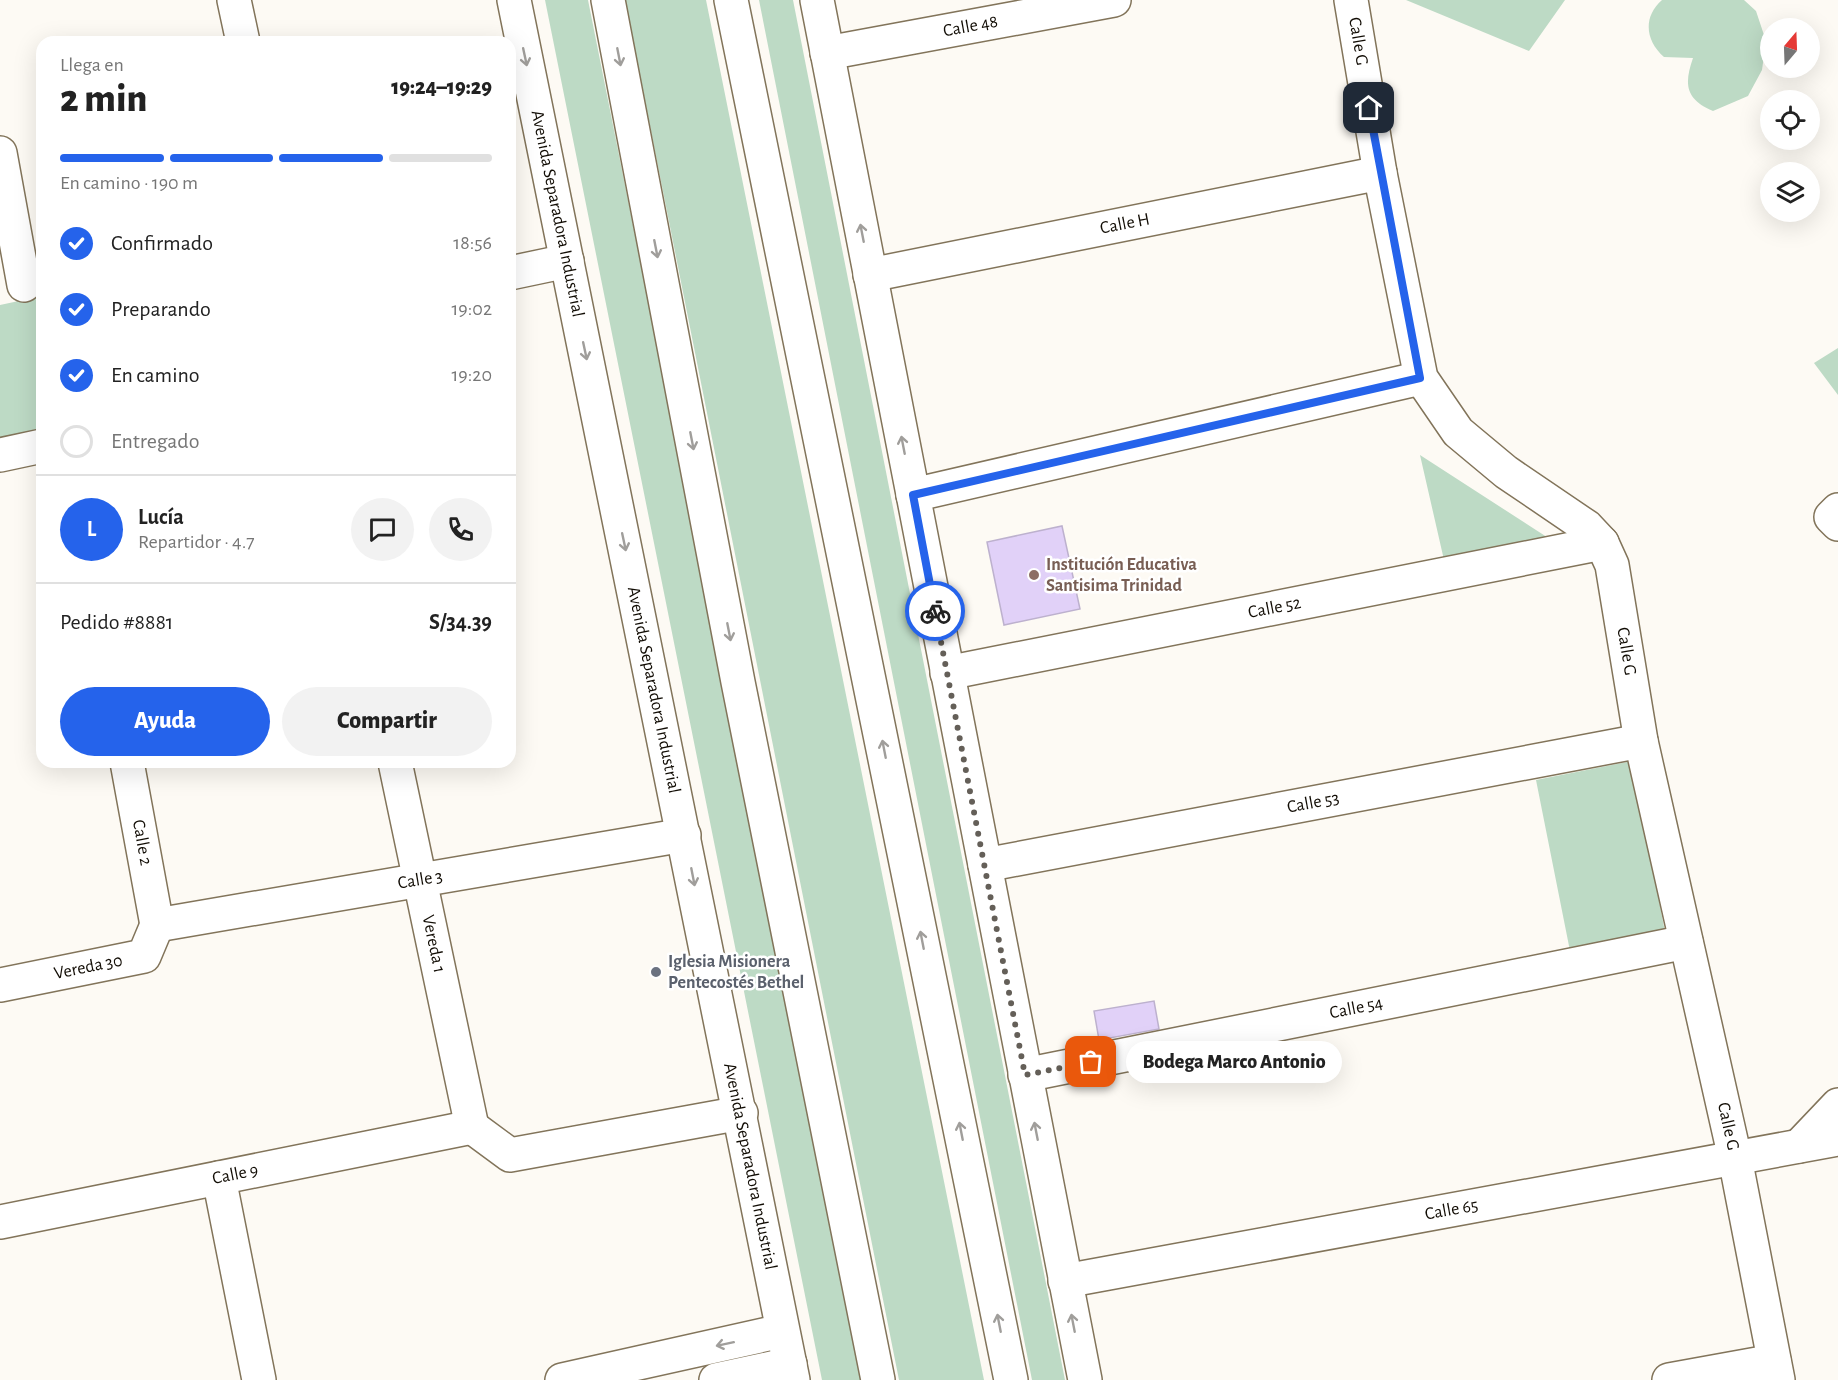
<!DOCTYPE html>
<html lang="es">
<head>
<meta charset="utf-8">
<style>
  body { margin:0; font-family:"Alegreya Sans",sans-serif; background:#f2f2f2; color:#222; height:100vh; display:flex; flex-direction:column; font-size:22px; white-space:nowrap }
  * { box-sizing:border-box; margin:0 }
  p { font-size:20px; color:#767676 }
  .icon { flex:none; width:33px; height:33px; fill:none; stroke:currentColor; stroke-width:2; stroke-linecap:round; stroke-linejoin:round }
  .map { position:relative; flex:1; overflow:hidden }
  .panel { position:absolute; left:36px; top:36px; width:480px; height:732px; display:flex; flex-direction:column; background:#fff; border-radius:18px; box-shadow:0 6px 24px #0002 }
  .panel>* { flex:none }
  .needle { width:39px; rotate:19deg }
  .controls { position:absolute; left:1760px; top:18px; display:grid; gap:12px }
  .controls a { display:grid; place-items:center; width:60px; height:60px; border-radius:50%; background:#fff; box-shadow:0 6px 24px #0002; font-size:30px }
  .pin { position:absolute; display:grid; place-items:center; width:51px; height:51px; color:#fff; margin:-26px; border-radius:12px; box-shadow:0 3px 9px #0006 }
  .courier { position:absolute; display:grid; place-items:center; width:60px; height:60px; margin:-30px; border:4px solid #2563eb; border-radius:50%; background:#fff; color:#222; box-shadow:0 2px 8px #0007 }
  .bubble { position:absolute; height:42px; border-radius:21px; background:#fff; box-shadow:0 6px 24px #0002; font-size:20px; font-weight:800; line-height:42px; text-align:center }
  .headline em { font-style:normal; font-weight:800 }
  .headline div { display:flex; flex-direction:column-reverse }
  .headline { display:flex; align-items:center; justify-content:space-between; height:102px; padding:0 24px }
  h1 { font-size:39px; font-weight:800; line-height:45px }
  .bar { display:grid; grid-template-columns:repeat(4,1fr); gap:9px 6px; align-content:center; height:72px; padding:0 24px }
  .bar i { height:8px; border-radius:4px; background:#e0e0e0 }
  .bar .current { background:#2563eb }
  .bar p { grid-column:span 4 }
  .line { display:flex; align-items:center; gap:15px; padding:0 24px; border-top:2px solid #e0e0e0 }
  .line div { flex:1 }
  .round { display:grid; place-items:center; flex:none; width:63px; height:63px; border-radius:32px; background:#f2f2f2 }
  ol { padding:0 24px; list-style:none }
  li { display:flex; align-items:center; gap:18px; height:66px }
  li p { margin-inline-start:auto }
  li .icon { padding:6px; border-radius:50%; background:#2563eb; color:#fff; stroke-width:4 }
  li:last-child { color:#767676 }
  li i { width:33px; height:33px; border:3px solid #e0e0e0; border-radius:50% }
  .cta { display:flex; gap:12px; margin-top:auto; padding:12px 24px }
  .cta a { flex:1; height:69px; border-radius:36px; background:#2563eb; color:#fff; font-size:24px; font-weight:800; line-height:69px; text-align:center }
  .cta a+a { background:#f2f2f2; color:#222 }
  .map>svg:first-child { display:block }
  .green { fill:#bddac5 }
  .building { fill:#e1d1f8; stroke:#bdb1ce; stroke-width:1.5 }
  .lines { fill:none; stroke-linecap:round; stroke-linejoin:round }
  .street-casing { stroke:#82745a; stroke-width:36 }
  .secondary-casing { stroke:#82745a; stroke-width:36 }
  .street { stroke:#fff; stroke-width:33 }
  .secondary { stroke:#fff; stroke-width:33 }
  .oneway { stroke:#a09e9b }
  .done { stroke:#645f58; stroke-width:6; stroke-dasharray:0 10.8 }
  .route { stroke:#2563eb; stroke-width:8 }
  .education-dot { fill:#8d6e63; stroke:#fff; stroke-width:2 }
  .worship-dot { fill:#6b7280; stroke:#fff; stroke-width:2 }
  .labels { text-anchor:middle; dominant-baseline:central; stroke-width:5; stroke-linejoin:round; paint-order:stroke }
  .street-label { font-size:18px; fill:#110c04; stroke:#fff }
  .education-label { font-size:18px; font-weight:bold; fill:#785e54; stroke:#fff; text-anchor:start }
  .worship-label { font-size:18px; font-weight:bold; fill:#5b616d; stroke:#fff; text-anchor:start }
</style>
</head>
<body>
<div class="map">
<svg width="1838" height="1380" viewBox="0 0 1838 1380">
  <rect width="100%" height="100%" fill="#fdfaf4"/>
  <!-- green -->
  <path class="green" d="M 545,0 L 588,0 L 864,1380 L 822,1380 Z
    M 625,0 L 706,0 L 984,1380 L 899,1380 Z
    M 759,0 L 793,0 L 1065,1380 L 1032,1380 Z
    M 1406,0 L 1565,0 L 1529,51 Z
    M 1662,0 L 1744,0 L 1756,11 L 1766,41 L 1762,70 L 1748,96 L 1713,111 C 1685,99 1684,84 1693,58 L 1664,57 C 1645,40 1643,17 1662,0 Z
    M 42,296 L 42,432 L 0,441 L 0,305 Z
    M 1838,348 L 1838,395 L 1814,363 Z
    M 1420,455 L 1553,541 L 1444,560 Z
    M 1632,761 L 1666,937 L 1571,956 L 1536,780 Z"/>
  <!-- building -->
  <path class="building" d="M 1062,526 L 1080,609 L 1004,625 L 987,542 Z
    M 1154,1001 L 1159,1029 L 1099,1040 L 1094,1011 Z"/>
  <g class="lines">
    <!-- street casing -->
    <g class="street-casing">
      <g id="street">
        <path d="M 234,0 L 243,42"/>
        <path id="s1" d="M 1351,0 L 1380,173 L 1421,378 L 1458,432 L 1506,472 L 1587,527 L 1602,543 L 1612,565 L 1641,741 L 1735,1158 L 1778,1380"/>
        <path id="s2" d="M 827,53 L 1114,0"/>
        <path d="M 0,153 L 24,285"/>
        <path d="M 510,273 L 567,261"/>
        <path id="s3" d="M 870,275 L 1380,173"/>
        <path d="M 0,455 L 42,446"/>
        <path d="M 913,495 L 1421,378"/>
        <path d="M 1838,510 L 1831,517 L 1838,524"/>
        <path id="s4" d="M 947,673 L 1602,543"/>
        <path id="s5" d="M 127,762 L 157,925"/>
        <path id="s6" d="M 395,762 L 472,1127"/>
        <path id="s7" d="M 985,865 L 1641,741"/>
        <path id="s8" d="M 157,925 L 684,835"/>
        <path id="s9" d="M 0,985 L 144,956 L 157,925"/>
        <path id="s10" d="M 1025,1075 L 1686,942"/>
        <path d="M 472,1127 L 510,1155 L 741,1113"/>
        <path d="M 1799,1146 L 1838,1105"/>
        <path d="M 219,1178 L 259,1380"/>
        <path id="s11" d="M 0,1222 L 472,1127"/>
        <path id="s12" d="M 1065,1281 L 1838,1139"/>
        <path d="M 1669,1380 L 1774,1361"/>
      </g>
    </g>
    <!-- secondary casing -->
    <g class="secondary-casing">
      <g id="secondary">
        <path id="s13" d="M 514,0 L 793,1380"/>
        <path d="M 608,0 L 738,682 L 878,1380"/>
        <path d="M 731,0 L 1011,1380"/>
        <path d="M 817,0 L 1085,1380"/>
        <path d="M 562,1380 L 782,1331"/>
        <path d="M 716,1380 L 790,1364"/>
      </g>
    </g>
    <!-- street -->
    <use href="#street" class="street"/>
    <!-- secondary -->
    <use href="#secondary" class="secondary"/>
  </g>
  <!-- one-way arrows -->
  <defs><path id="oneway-shaft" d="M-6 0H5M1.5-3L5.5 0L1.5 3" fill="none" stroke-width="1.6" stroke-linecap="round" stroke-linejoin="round" transform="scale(1.5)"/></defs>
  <g class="oneway">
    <use href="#oneway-shaft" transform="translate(525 57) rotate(78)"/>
    <use href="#oneway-shaft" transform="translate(619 57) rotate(79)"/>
    <use href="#oneway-shaft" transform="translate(862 233) rotate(-101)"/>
    <use href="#oneway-shaft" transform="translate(656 249) rotate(79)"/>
    <use href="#oneway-shaft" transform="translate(585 351) rotate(78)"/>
    <use href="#oneway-shaft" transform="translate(692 441) rotate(79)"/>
    <use href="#oneway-shaft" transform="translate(903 445) rotate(-101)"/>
    <use href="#oneway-shaft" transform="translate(624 542) rotate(78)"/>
    <use href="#oneway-shaft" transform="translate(729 632) rotate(79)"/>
    <use href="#oneway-shaft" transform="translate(884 749) rotate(-101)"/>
    <use href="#oneway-shaft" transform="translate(693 877) rotate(79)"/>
    <use href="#oneway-shaft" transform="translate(922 940) rotate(-101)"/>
    <use href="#oneway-shaft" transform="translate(961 1131) rotate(-101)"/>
    <use href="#oneway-shaft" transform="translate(1036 1131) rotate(-101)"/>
    <use href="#oneway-shaft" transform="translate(999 1323) rotate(-101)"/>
    <use href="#oneway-shaft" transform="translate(1073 1323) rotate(-101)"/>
    <use href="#oneway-shaft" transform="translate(725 1344) rotate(168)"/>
  </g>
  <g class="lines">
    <!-- done -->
    <path class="done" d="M 935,611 L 1025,1075 L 1091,1062"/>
    <!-- route -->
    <path class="route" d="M 935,611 L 913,495 L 1420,378 L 1369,108"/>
  </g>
  <!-- markers -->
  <circle class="education-dot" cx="1034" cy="575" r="6"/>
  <circle class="worship-dot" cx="656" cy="972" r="6"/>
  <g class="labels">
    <!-- street labels -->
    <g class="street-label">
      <text stroke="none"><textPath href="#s2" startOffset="146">Calle 48</textPath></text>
      <text stroke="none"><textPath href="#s1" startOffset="42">Calle G</textPath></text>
      <text stroke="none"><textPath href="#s13" startOffset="218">Avenida Separadora Industrial</textPath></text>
      <text stroke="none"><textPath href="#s3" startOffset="260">Calle H</textPath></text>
      <text stroke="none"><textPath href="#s4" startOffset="334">Calle 52</textPath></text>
      <text stroke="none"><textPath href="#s1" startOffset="744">Calle G</textPath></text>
      <text stroke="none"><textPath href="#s13" startOffset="704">Avenida Separadora Industrial</textPath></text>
      <text stroke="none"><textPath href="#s7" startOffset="334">Calle 53</textPath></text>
      <text stroke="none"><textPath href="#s5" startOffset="82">Calle 2</textPath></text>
      <text stroke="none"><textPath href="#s8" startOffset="267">Calle 3</textPath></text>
      <text stroke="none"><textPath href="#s6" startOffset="186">Vereda 1</textPath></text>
      <text stroke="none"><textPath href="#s9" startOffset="90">Vereda 30</textPath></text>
      <text stroke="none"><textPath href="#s10" startOffset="338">Calle 54</textPath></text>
      <text stroke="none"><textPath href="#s1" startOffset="1230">Calle G</textPath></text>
      <text stroke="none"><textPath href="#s13" startOffset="1190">Avenida Separadora Industrial</textPath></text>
      <text stroke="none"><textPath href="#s11" startOffset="240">Calle 9</textPath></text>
      <text stroke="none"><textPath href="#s12" startOffset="393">Calle 65</textPath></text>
    </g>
    <!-- education labels -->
    <g class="education-label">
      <text x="1046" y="565">Institución Educativa<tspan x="1046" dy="21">Santisima Trinidad</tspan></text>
    </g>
    <!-- worship labels -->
    <g class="worship-label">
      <text x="668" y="962">Iglesia Misionera<tspan x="668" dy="21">Pentecostés Bethel</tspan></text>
    </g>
  </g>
</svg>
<div class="controls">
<a><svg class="needle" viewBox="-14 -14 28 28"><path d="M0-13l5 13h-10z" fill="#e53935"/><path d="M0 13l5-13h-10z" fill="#767676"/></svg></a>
<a><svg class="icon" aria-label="locate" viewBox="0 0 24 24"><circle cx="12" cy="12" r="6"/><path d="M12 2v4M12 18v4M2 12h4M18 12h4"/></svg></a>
<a><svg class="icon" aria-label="layers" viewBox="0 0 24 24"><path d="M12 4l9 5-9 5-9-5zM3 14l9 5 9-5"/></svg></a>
</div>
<div class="pin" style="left:1091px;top:1062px;background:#ea580c"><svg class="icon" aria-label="bag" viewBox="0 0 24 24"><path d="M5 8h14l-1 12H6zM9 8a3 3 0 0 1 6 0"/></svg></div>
<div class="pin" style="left:1369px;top:108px;background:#1f2937"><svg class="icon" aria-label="home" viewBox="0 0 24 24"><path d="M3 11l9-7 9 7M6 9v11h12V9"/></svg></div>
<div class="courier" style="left:935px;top:611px"><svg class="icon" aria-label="bike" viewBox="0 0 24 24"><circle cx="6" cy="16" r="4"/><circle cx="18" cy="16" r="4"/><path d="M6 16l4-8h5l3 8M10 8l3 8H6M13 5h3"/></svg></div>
<div class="bubble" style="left:1126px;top:1041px;width:216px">Bodega Marco Antonio</div>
<section class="panel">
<div class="headline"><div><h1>2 min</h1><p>Llega en</p></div><em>19:24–19:29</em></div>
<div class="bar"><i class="current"></i><i class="current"></i><i class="current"></i><i></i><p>En camino · 190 m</p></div>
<ol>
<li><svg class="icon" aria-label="check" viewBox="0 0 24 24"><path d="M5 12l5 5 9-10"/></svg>Confirmado<p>18:56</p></li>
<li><svg class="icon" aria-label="check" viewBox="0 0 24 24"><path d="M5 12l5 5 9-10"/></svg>Preparando<p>19:02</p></li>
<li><svg class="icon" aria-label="check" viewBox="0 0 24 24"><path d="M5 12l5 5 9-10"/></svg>En camino<p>19:20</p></li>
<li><i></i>Entregado</li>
</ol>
<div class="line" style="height:108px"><b class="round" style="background:#2563eb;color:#fff">L</b><div><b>Lucía</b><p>Repartidor · 4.7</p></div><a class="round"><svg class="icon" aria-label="chat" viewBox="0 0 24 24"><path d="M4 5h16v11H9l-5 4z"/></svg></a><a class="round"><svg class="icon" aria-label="phone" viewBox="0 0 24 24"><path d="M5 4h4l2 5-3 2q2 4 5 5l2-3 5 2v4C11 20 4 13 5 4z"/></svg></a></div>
<div class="line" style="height:78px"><div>Pedido #8881</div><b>S/34.39</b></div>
<div class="cta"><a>Ayuda</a><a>Compartir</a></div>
</section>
</div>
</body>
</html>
